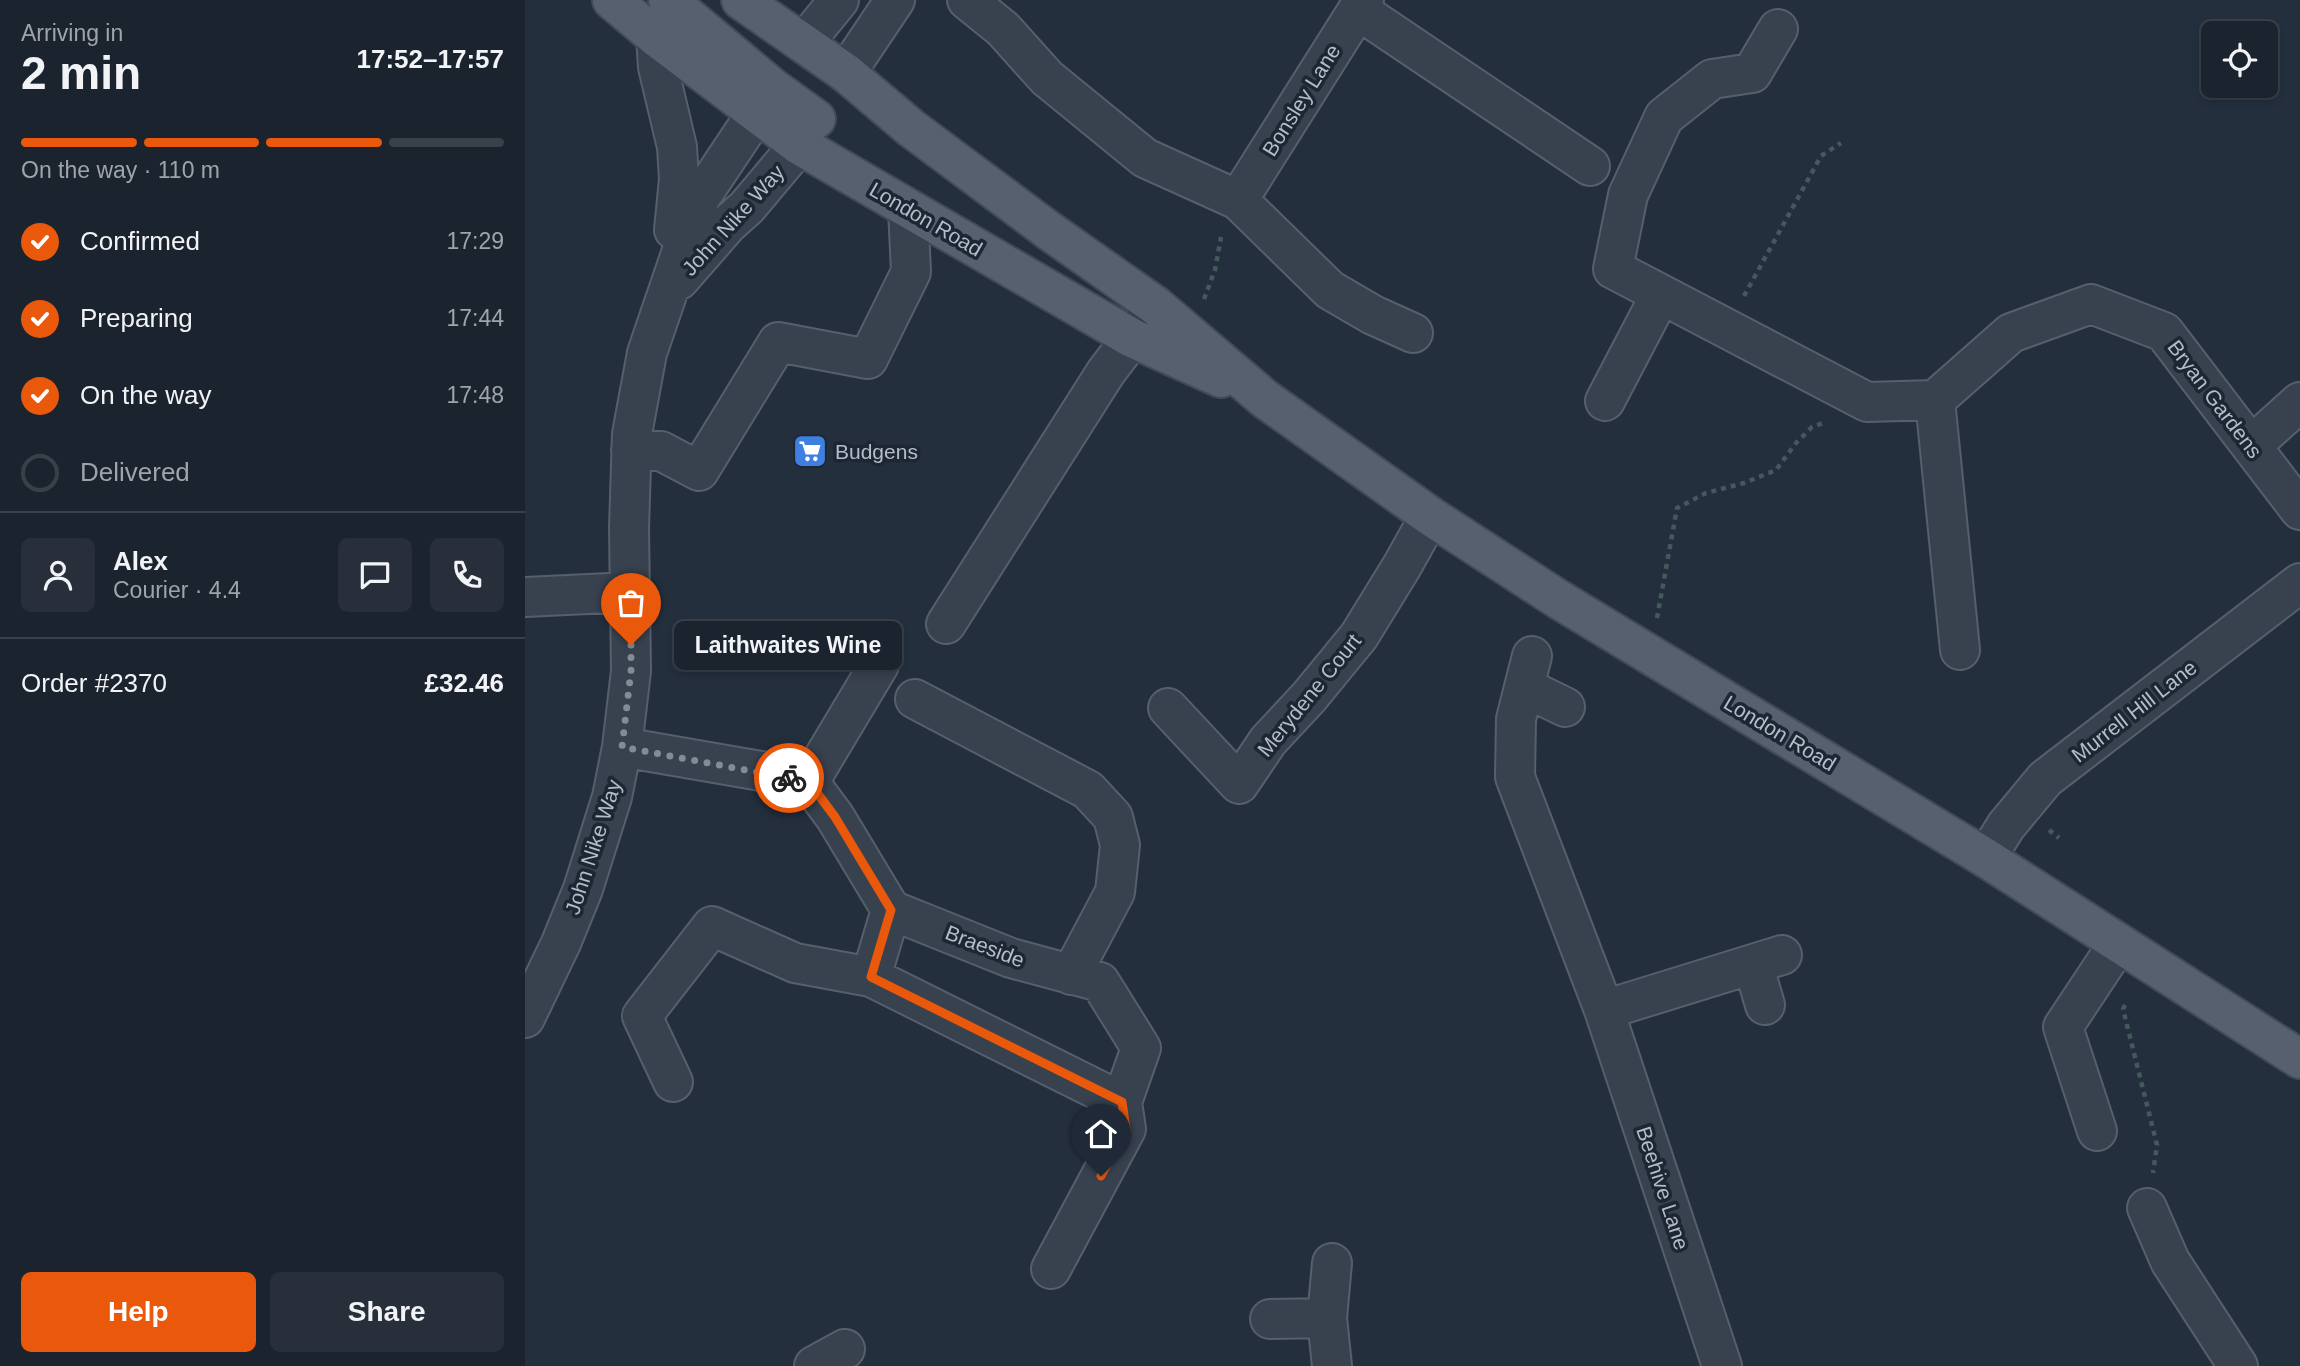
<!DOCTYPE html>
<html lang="en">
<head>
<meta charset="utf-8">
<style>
  body { margin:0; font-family:Arial,sans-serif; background:#282f3a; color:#f1f3f6; height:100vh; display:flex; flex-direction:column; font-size:26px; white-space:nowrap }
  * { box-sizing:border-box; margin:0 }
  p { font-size:23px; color:#a0a4aa }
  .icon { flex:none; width:38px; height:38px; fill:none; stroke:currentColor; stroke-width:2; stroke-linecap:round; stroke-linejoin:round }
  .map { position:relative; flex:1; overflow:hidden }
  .details { display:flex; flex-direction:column; background:#1b232e; width:525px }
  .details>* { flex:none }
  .tools { position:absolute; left:1676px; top:21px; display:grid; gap:14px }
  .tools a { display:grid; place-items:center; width:77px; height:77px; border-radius:10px; background:#1b232e; box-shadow:0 4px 10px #0003,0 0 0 2px #39404a; font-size:35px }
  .pin { position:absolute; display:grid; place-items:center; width:60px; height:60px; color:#fff; margin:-72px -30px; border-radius:50% 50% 50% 0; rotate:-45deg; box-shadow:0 0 7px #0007 }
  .pin .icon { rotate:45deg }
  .courier { position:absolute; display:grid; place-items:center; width:70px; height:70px; margin:-35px; border:5px solid #ea580c; border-radius:50%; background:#fff; color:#222; box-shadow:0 2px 9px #0007 }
  .bubble { position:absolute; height:49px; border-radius:10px; background:#1b232e; box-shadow:0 4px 10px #0003,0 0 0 2px #39404a; font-size:23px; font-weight:700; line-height:49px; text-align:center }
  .overview em { font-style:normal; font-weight:700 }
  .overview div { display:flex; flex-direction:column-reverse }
  .overview { display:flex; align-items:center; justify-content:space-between; height:119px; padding:0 21px }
  h1 { font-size:46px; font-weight:700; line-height:52px }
  .bar { display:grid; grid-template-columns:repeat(4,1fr); gap:10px 7px; align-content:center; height:84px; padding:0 21px }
  .bar i { height:9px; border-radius:5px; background:#39404a }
  .bar .on { background:#ea580c }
  .bar p { grid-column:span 4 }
  .line { display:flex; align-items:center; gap:18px; padding:0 21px; border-top:2px solid #39404a }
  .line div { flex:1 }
  .round { display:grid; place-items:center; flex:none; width:74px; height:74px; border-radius:10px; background:#282f3a }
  ol { padding:0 21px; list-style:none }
  li { display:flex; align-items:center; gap:21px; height:77px }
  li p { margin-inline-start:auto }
  li .icon { padding:7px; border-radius:50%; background:#ea580c; color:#fff; stroke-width:4 }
  li:last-child { color:#a0a4aa }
  li i { width:38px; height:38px; border:4px solid #39404a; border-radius:50% }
  .primary-button { display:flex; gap:14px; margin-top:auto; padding:14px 21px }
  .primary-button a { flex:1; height:80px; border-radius:10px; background:#ea580c; color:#fff; font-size:28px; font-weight:700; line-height:80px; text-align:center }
  .primary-button a+a { background:#282f3a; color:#f1f3f6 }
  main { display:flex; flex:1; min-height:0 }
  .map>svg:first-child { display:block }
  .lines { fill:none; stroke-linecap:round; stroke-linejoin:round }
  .minor-casing { stroke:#565f6c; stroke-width:42 }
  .major-casing { stroke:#414a57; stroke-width:42 }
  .path { stroke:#44595c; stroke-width:4.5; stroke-dasharray:5 5; stroke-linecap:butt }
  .minor { stroke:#38414e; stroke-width:38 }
  .major { stroke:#56606e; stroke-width:38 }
  .done { stroke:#828b98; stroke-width:7; stroke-dasharray:0 12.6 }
  .route { stroke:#ea580c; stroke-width:9 }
  .labels { text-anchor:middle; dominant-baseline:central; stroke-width:7; stroke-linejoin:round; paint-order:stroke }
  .street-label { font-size:21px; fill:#b4bcc9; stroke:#1d2633 }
  .poi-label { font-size:21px; fill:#b4bcc9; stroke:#1d2633; text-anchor:start }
</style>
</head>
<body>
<main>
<section class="details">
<div class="overview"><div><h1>2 min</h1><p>Arriving in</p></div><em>17:52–17:57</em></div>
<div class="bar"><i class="on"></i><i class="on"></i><i class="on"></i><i></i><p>On the way · 110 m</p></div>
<ol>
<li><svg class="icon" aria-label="check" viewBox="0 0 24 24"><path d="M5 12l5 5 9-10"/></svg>Confirmed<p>17:29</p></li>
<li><svg class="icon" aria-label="check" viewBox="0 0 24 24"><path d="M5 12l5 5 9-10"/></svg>Preparing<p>17:44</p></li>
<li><svg class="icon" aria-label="check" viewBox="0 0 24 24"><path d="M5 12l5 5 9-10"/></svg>On the way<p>17:48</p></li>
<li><i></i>Delivered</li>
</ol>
<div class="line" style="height:126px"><a class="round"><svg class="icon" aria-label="person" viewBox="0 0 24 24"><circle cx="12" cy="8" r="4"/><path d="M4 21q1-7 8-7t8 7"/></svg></a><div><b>Alex</b><p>Courier · 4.4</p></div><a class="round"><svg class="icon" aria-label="chat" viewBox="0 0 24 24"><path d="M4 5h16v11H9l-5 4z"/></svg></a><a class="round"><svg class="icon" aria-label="phone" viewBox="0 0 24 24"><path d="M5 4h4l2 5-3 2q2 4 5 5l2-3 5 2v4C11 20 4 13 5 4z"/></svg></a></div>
<div class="line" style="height:91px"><div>Order #2370</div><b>£32.46</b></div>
<div class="primary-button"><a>Help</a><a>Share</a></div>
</section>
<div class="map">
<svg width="1775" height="1366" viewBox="0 0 1775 1366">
  <rect width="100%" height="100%" fill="#242f3e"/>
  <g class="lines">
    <!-- minor casing -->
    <g class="minor-casing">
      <path id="minor" d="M 442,0 L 478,29 L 522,78 L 620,158 L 713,200 L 805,290 L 848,315 L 888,333
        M 833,10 L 1065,166
        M 1253,29 L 1227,73 L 1187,79 L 1139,117 L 1103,195 L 1088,269 L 1342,402 L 1410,400
        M 131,37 L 133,67 L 152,147 L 154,179 L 149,230
        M 279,43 L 314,0
        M 321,73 L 370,0
        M 713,200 L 839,0
        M 154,280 L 202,225 L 222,207 L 274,145
        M 1410,400 L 1486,333 L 1566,304 L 1639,332 L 1775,510
        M 1410,400 L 1435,650
        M 1080,401 L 1136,294
        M 1726,446 L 1775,402
        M 106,450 L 136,451 L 174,471 L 253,342 L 343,359 L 386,272 L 383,209
        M 0,597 L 105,592
        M 421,624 L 581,372 L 626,313
        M 1007,656 L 991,719 L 990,777 L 1079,1010 L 1197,1366
        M 999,687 L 1040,707
        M 390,699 L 563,790 L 588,817 L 595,845 L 590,892 L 546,975
        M 643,708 L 714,784 L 743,741 L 784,697 L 834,636 L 877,566 L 905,516
        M 97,747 L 242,772 L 284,782 L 310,817 L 366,910 L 486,958 L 575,982 L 616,1048 L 597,1102 L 601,1129 L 526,1269
        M 284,782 L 354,665
        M 1461,858 L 1481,826 L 1520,779 L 1775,583
        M 366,910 L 346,977 L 597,1102
        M 1228,964 L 1240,1005
        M 1079,1010 L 1257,955
        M 0,1018 L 36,943 L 58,889 L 87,797 L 97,747 L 106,671 L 104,528 L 107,434 L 122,353 L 175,198 L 231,114
        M 148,1082 L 117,1016 L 187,926 L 270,963 L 346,977
        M 1572,1131 L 1538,1027 L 1593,944
        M 1622,1208 L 1645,1261 L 1713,1366
        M 807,1263 L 802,1318 L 807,1366
        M 745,1319 L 802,1318
        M 289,1366 L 320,1349"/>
    </g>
    <!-- major casing -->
    <g class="major-casing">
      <path id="major" d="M 87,0 L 131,37 L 274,145 L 607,338 L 696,378
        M 143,0 L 248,88 L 291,119
        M 216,0 L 321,73 L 386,128 L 523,230 L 631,306 L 740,399 L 905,516 L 1033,599 L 1461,858 L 1775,1059"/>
    </g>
    <!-- path -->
    <path class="path" d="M 1219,296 L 1296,156 L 1316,143
      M 679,299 L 690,270 L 696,237
      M 1132,618 L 1152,508 L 1181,493 L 1219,483 L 1251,470 L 1271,443 L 1287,427 L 1301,422
      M 1524,830 L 1534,838
      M 1600,1005 L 1598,1009 L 1632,1145 L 1628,1173"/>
    <!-- minor -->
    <use href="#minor" class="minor"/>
    <!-- major -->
    <use href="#major" class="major"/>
  </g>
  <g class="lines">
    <!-- done -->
    <path class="done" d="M 106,645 L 106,671 L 97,747 L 264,778"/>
    <!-- route -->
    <path class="route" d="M 264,778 L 284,782 L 310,817 L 366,910 L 346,977 L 597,1102 L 601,1129 L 576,1176"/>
  </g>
  <!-- icons -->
  <defs>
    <g id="supermarket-square" transform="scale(1.75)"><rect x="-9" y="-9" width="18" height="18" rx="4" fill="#3f7fe0" stroke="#1d2633"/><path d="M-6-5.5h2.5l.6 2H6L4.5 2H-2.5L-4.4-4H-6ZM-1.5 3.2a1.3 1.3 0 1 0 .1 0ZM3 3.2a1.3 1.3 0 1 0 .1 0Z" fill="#fff"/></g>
  </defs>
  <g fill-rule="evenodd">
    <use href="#supermarket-square" x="285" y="451"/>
  </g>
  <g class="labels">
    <!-- street labels -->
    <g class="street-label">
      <text transform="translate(776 100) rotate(-58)">Bonsley Lane</text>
      <text transform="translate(401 219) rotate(30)">London Road</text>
      <text transform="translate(208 220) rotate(-48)">John Nike Way</text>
      <text transform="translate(1690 399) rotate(53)">Bryan Gardens</text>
      <text transform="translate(784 695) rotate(-51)">Merydene Court</text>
      <text transform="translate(1609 711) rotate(-38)">Murrell Hill Lane</text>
      <text transform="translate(1255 733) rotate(31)">London Road</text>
      <text transform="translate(68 847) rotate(-72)">John Nike Way</text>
      <text transform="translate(460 946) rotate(21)">Braeside</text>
      <text transform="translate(1138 1188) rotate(72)">Beehive Lane</text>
    </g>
    <!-- poi labels -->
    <g class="poi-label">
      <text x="310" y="451">Budgens</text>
    </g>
  </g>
</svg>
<div class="tools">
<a><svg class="icon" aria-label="locate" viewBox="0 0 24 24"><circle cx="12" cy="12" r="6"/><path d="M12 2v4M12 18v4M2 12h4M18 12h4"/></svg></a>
</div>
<div class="pin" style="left:106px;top:645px;background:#ea580c"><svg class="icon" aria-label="bag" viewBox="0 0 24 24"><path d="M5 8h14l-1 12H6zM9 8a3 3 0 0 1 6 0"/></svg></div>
<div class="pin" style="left:576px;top:1176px;background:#1f2937"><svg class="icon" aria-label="home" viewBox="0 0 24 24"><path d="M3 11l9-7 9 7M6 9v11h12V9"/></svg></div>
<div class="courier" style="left:264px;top:778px"><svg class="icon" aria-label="bike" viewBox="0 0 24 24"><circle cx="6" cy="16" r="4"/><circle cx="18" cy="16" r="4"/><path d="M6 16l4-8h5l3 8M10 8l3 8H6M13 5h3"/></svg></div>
<div class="bubble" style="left:149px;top:621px;width:228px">Laithwaites Wine</div>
</div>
</main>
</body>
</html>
